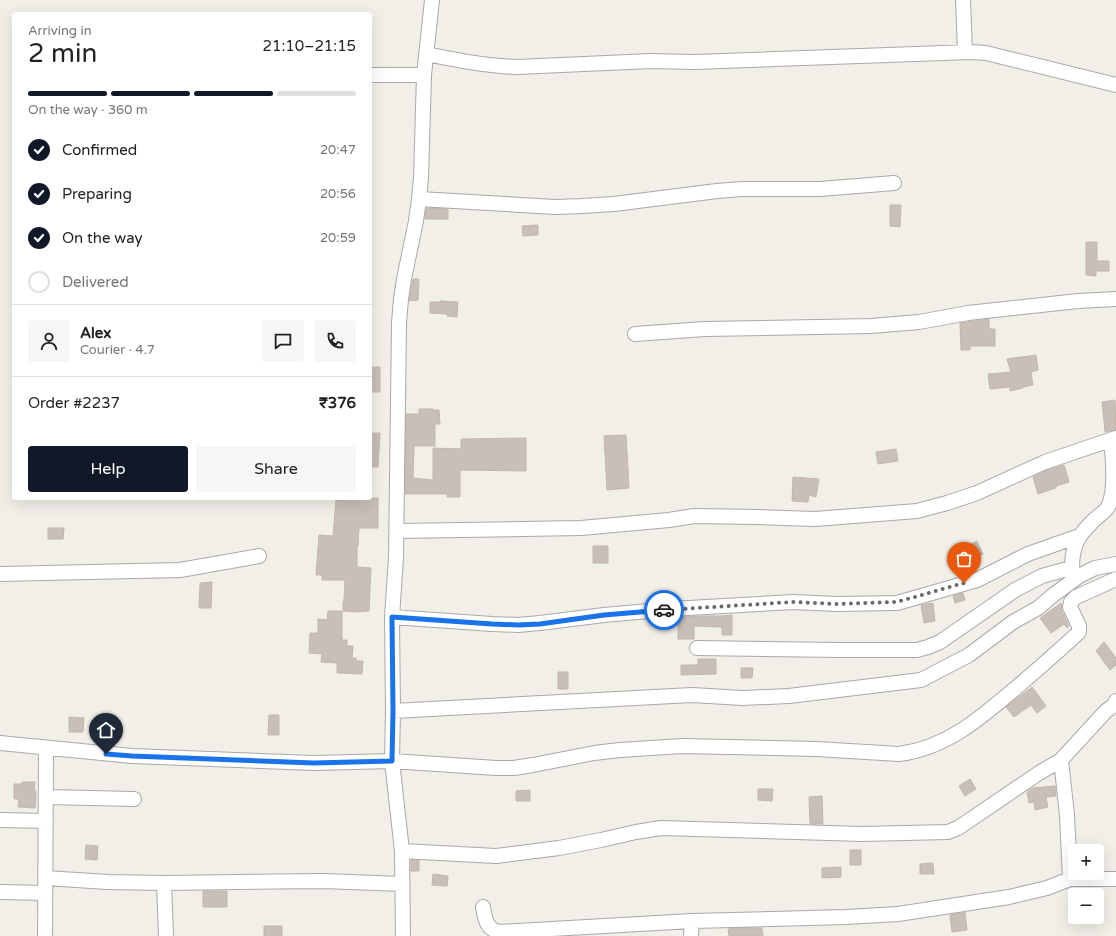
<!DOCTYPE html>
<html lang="en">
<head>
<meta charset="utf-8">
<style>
  body { margin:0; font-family:"Varela Round",sans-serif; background:#f6f6f6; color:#222; height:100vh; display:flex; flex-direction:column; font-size:15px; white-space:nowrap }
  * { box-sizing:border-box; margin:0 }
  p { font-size:13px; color:#767676 }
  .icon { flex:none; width:22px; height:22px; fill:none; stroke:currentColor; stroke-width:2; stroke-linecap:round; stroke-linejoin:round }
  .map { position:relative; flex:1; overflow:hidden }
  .details { position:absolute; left:12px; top:12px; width:360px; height:488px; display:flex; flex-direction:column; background:#fff; border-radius:4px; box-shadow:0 4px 16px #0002 }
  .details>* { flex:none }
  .buttons { position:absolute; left:1068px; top:844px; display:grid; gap:8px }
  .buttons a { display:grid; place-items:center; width:36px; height:36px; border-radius:4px; background:#fff; box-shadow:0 4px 16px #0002; font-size:20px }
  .pin { position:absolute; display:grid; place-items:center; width:34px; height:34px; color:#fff; margin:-41px -17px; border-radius:50% 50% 50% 0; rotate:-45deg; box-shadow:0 0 4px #0007 }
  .pin .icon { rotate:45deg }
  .courier { position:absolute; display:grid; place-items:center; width:40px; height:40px; margin:-20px; border:3px solid #1a73e8; border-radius:50%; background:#fff; color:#222; box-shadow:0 1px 5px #0007 }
  .headline em { font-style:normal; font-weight:600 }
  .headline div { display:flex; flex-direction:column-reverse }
  .headline { display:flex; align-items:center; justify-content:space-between; height:68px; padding:0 16px }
  h1 { font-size:26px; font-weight:600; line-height:30px }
  .bar { display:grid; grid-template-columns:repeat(4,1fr); gap:6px 4px; align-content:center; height:48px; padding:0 16px }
  .bar i { height:5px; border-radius:3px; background:#e0e0e0 }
  .bar .active { background:#111827 }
  .bar p { grid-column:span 4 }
  .line { display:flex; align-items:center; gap:10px; padding:0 16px; border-top:1px solid #e0e0e0 }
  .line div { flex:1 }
  .round { display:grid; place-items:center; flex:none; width:42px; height:42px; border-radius:4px; background:#f6f6f6 }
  ol { padding:0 16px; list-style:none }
  li { display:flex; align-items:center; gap:12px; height:44px }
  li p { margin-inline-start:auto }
  li .icon { padding:4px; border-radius:50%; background:#111827; color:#fff; stroke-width:4 }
  li:last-child { color:#767676 }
  li i { width:22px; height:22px; border:2px solid #e0e0e0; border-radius:50% }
  .action { display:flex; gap:8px; margin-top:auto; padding:8px 16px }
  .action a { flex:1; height:46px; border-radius:4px; background:#111827; color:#fff; font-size:16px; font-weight:600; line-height:46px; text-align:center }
  .action a+a { background:#f6f6f6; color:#222 }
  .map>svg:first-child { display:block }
  .building { fill:#c7bfb8; stroke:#c4b6ab }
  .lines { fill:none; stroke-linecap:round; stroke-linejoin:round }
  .minor-casing { stroke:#a9a9a9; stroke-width:16 }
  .minor { stroke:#fff; stroke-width:14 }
  .done { stroke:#6b6a68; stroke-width:4; stroke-dasharray:0 7.2 }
  .route { stroke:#1a73e8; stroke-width:5 }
</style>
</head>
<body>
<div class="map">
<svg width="1116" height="936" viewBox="0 0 1116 936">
  <rect width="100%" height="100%" fill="#f2efe9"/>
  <!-- building -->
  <path class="building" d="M 890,205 L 901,205 L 900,227 L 890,226 Z
    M 426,208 L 448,209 L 448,219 L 425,219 Z
    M 538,225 L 538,235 L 523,236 L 522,226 Z
    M 1086,242 L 1097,242 L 1097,261 L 1109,261 L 1109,271 L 1096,271 L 1096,276 L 1086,275 Z
    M 413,279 L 419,279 L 418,300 L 409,301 Z
    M 440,301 L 458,302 L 457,317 L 447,316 L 447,314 L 430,313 L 430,302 L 440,302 Z
    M 989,319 L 989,329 L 995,329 L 995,346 L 970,346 L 970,350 L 961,350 L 960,323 Z
    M 1036,355 L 1038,370 L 1031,372 L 1033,385 L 1023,387 L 1023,388 L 1010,391 L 1010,387 L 990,389 L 988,374 L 1011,372 L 1007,359 Z
    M 370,367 L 380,367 L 380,392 L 370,392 Z
    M 1115,400 L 1116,430 L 1105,432 L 1102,402 Z
    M 419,409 L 433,409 L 433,410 L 439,410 L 440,424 L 435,424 L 435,446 L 414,446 L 413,478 L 433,480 L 433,448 L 461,449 L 461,439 L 526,438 L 526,471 L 460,470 L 460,497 L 447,497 L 447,494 L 405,494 L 406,414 L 419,414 Z
    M 370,433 L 380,433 L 378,467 L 370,467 Z
    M 626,435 L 629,488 L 607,490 L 604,436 Z
    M 896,449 L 898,461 L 878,464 L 876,452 Z
    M 1064,465 L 1069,482 L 1056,486 L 1056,488 L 1038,494 L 1033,477 L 1048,470 Z
    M 793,477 L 819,479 L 816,497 L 809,495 L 808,502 L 792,501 Z
    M 378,498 L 378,528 L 359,528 L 358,546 L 357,546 L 357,567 L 371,568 L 369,611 L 355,612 L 343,611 L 343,601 L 344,601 L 345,580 L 322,580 L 322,575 L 316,575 L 319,535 L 333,536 L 336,500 L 346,500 L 346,499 Z
    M 48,528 L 64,528 L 63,539 L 48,539 Z
    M 977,541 L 983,554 L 971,560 L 964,548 Z
    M 593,546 L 608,546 L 608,563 L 593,563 Z
    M 212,582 L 211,608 L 199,608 L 200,583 Z
    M 963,593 L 965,600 L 955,603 L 953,596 Z
    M 933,603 L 935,621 L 924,623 L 921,605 Z
    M 1061,603 L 1062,611 L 1069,626 L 1067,628 L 1064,624 L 1051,633 L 1040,618 Z
    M 328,611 L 342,611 L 342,640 L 347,640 L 347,646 L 353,646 L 352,658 L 356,658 L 356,661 L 363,661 L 362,674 L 337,673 L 337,663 L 321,662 L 322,654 L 309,653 L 310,633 L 318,633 L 318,619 L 327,620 Z
    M 732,615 L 732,635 L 722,635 L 722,627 L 694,626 L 694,639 L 678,639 L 678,617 L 705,616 L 722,616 Z
    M 1104,642 L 1116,658 L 1116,665 L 1110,670 L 1096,651 Z
    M 698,659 L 716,659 L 716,674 L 681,675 L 681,665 L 698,665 Z
    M 741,668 L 753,668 L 752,678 L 741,678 Z
    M 558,672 L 568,672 L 568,689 L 558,689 Z
    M 1032,687 L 1046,706 L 1037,713 L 1031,705 L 1014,717 L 1006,707 Z
    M 269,715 L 279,715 L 279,735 L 268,735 Z
    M 69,717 L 84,718 L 83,732 L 69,732 Z
    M 970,779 L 976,789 L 965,796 L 959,786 Z
    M 22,782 L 35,782 L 34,789 L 35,789 L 36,796 L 35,808 L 18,807 L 19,799 L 14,799 L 14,784 L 22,784 Z
    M 1055,786 L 1056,796 L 1046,797 L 1048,807 L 1035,810 L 1034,802 L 1029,803 L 1027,792 L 1033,788 Z
    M 758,789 L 773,789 L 772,801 L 758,800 Z
    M 530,790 L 530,801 L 516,801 L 516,791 Z
    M 822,796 L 823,824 L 810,824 L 809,797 Z
    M 86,845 L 98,846 L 97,860 L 85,859 Z
    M 850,850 L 861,850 L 861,865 L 850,865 Z
    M 411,860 L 419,860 L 419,871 L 411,871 Z
    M 933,863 L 934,874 L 920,874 L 920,864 Z
    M 841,867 L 841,877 L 822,878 L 822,868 Z
    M 433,874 L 448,876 L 447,886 L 432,885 Z
    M 203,891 L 227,891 L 227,907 L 203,907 Z
    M 965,912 L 967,930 L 952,932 L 950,915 Z
    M 264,926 L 282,926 L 282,936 L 264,936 Z
    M 734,928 L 762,928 L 763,936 L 729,936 L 728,929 Z"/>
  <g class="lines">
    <!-- minor casing -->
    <g class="minor-casing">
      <path id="minor" d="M 963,0 L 965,52
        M 426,54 C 456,60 486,66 517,67 L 651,61 L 695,62 L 971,52 L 986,53 L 1116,85
        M 370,75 L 424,75
        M 419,199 L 555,207 L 582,206 L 614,204 L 717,191 L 742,189 L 820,189 L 894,183
        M 635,334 L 705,329 L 871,326 L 919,322 L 968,313 L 1078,301 L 1116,299
        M 397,531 L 581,528 L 669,520 L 694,516 L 758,517 L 815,519 L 917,511 L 947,503 L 977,493 L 1045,462 L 1116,438
        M 0,574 L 180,570 L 259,556
        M 1073,578 C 1071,565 1072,548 1080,536 C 1084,530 1089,525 1094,520 C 1098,516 1105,512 1108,507 C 1116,492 1113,458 1111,440
        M 392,617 L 492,624 L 518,625 L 540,623 L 604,615 L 671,609 L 793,602 L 837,604 L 897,603 L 977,580 L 1028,554 L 1079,536
        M 697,648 L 841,650 L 917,650 L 928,647 L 940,642 L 1015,590 L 1042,576 L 1071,568
        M 1116,701 L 1114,705 L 1106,711 L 1061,760 L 1067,815 L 1070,879 L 1116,879
        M 393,711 L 692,695 L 742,698 L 789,696 L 921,680 L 969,655 L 1013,622 L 1038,608 L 1052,596 L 1079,576 L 1095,568 L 1116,564
        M 0,743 L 132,756 L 314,763 L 392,761 L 496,768 L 514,768 L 533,765 L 594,753 L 620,750 L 682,746 L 817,749 L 899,754 C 947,748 982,717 1017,687 C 1038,669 1059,651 1079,632 L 1079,626 L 1070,607 L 1071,602 L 1076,597 L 1116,579
        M 46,797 L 134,799
        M 0,820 L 46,821
        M 402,851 L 496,856 L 559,848 L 601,840 L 636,832 L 661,828 L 862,834 L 948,832 L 958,828 L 1039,773 L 1061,760
        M 45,878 L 108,882 L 164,883 L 323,881 L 402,884
        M 164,883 L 166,936
        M 0,892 L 45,893
        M 483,907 C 485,918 486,929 499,932 L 692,921 L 846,917 L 898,914 L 1009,897 L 1047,888 L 1070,879
        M 45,936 L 46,748
        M 403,936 L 402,851 L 392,761 L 393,711 L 392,617 L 396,558 L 399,323 L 401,299 L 404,279 L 416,221 L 419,199 L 421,178 L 424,75 L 432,0
        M 691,936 L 692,921"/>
    </g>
    <!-- minor -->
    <use href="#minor" class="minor"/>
  </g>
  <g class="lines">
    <!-- done -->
    <path class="done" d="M 664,610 L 793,602 L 837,604 L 897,602 L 964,583"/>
    <!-- route -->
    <path class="route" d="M 106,754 L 132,756 L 314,763 L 392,761 L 393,711 L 392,617 L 492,624 L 518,625 L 540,624 L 604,615 L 664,610"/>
  </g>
</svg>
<div class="buttons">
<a>+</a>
<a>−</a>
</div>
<div class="pin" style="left:964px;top:583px;background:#ea580c"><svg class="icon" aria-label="bag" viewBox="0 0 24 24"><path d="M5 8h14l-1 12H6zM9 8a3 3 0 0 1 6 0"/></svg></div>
<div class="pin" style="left:106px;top:754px;background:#1f2937"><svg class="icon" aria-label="home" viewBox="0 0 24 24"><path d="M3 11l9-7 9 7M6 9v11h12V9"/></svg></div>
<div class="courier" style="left:664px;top:610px"><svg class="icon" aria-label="car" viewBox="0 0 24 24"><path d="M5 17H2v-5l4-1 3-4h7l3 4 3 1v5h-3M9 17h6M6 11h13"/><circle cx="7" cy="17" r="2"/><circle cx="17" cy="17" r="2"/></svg></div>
<section class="details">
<div class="headline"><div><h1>2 min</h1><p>Arriving in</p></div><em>21:10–21:15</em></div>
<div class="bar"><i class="active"></i><i class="active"></i><i class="active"></i><i></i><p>On the way · 360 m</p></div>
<ol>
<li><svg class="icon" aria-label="check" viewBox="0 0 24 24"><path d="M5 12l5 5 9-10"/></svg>Confirmed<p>20:47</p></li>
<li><svg class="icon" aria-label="check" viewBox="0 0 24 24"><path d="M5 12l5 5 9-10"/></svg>Preparing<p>20:56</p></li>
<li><svg class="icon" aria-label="check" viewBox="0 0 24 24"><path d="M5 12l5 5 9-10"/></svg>On the way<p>20:59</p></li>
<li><i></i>Delivered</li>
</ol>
<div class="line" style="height:72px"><a class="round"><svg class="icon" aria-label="person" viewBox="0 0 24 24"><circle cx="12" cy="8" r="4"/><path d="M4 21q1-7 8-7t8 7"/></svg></a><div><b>Alex</b><p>Courier · 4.7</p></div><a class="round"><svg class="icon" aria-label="chat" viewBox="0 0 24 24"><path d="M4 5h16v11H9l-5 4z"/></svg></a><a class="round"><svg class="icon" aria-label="phone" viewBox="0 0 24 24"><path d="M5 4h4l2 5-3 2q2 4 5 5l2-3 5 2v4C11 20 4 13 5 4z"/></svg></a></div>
<div class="line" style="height:52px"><div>Order #2237</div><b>₹376</b></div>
<div class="action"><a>Help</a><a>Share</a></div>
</section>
</div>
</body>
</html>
